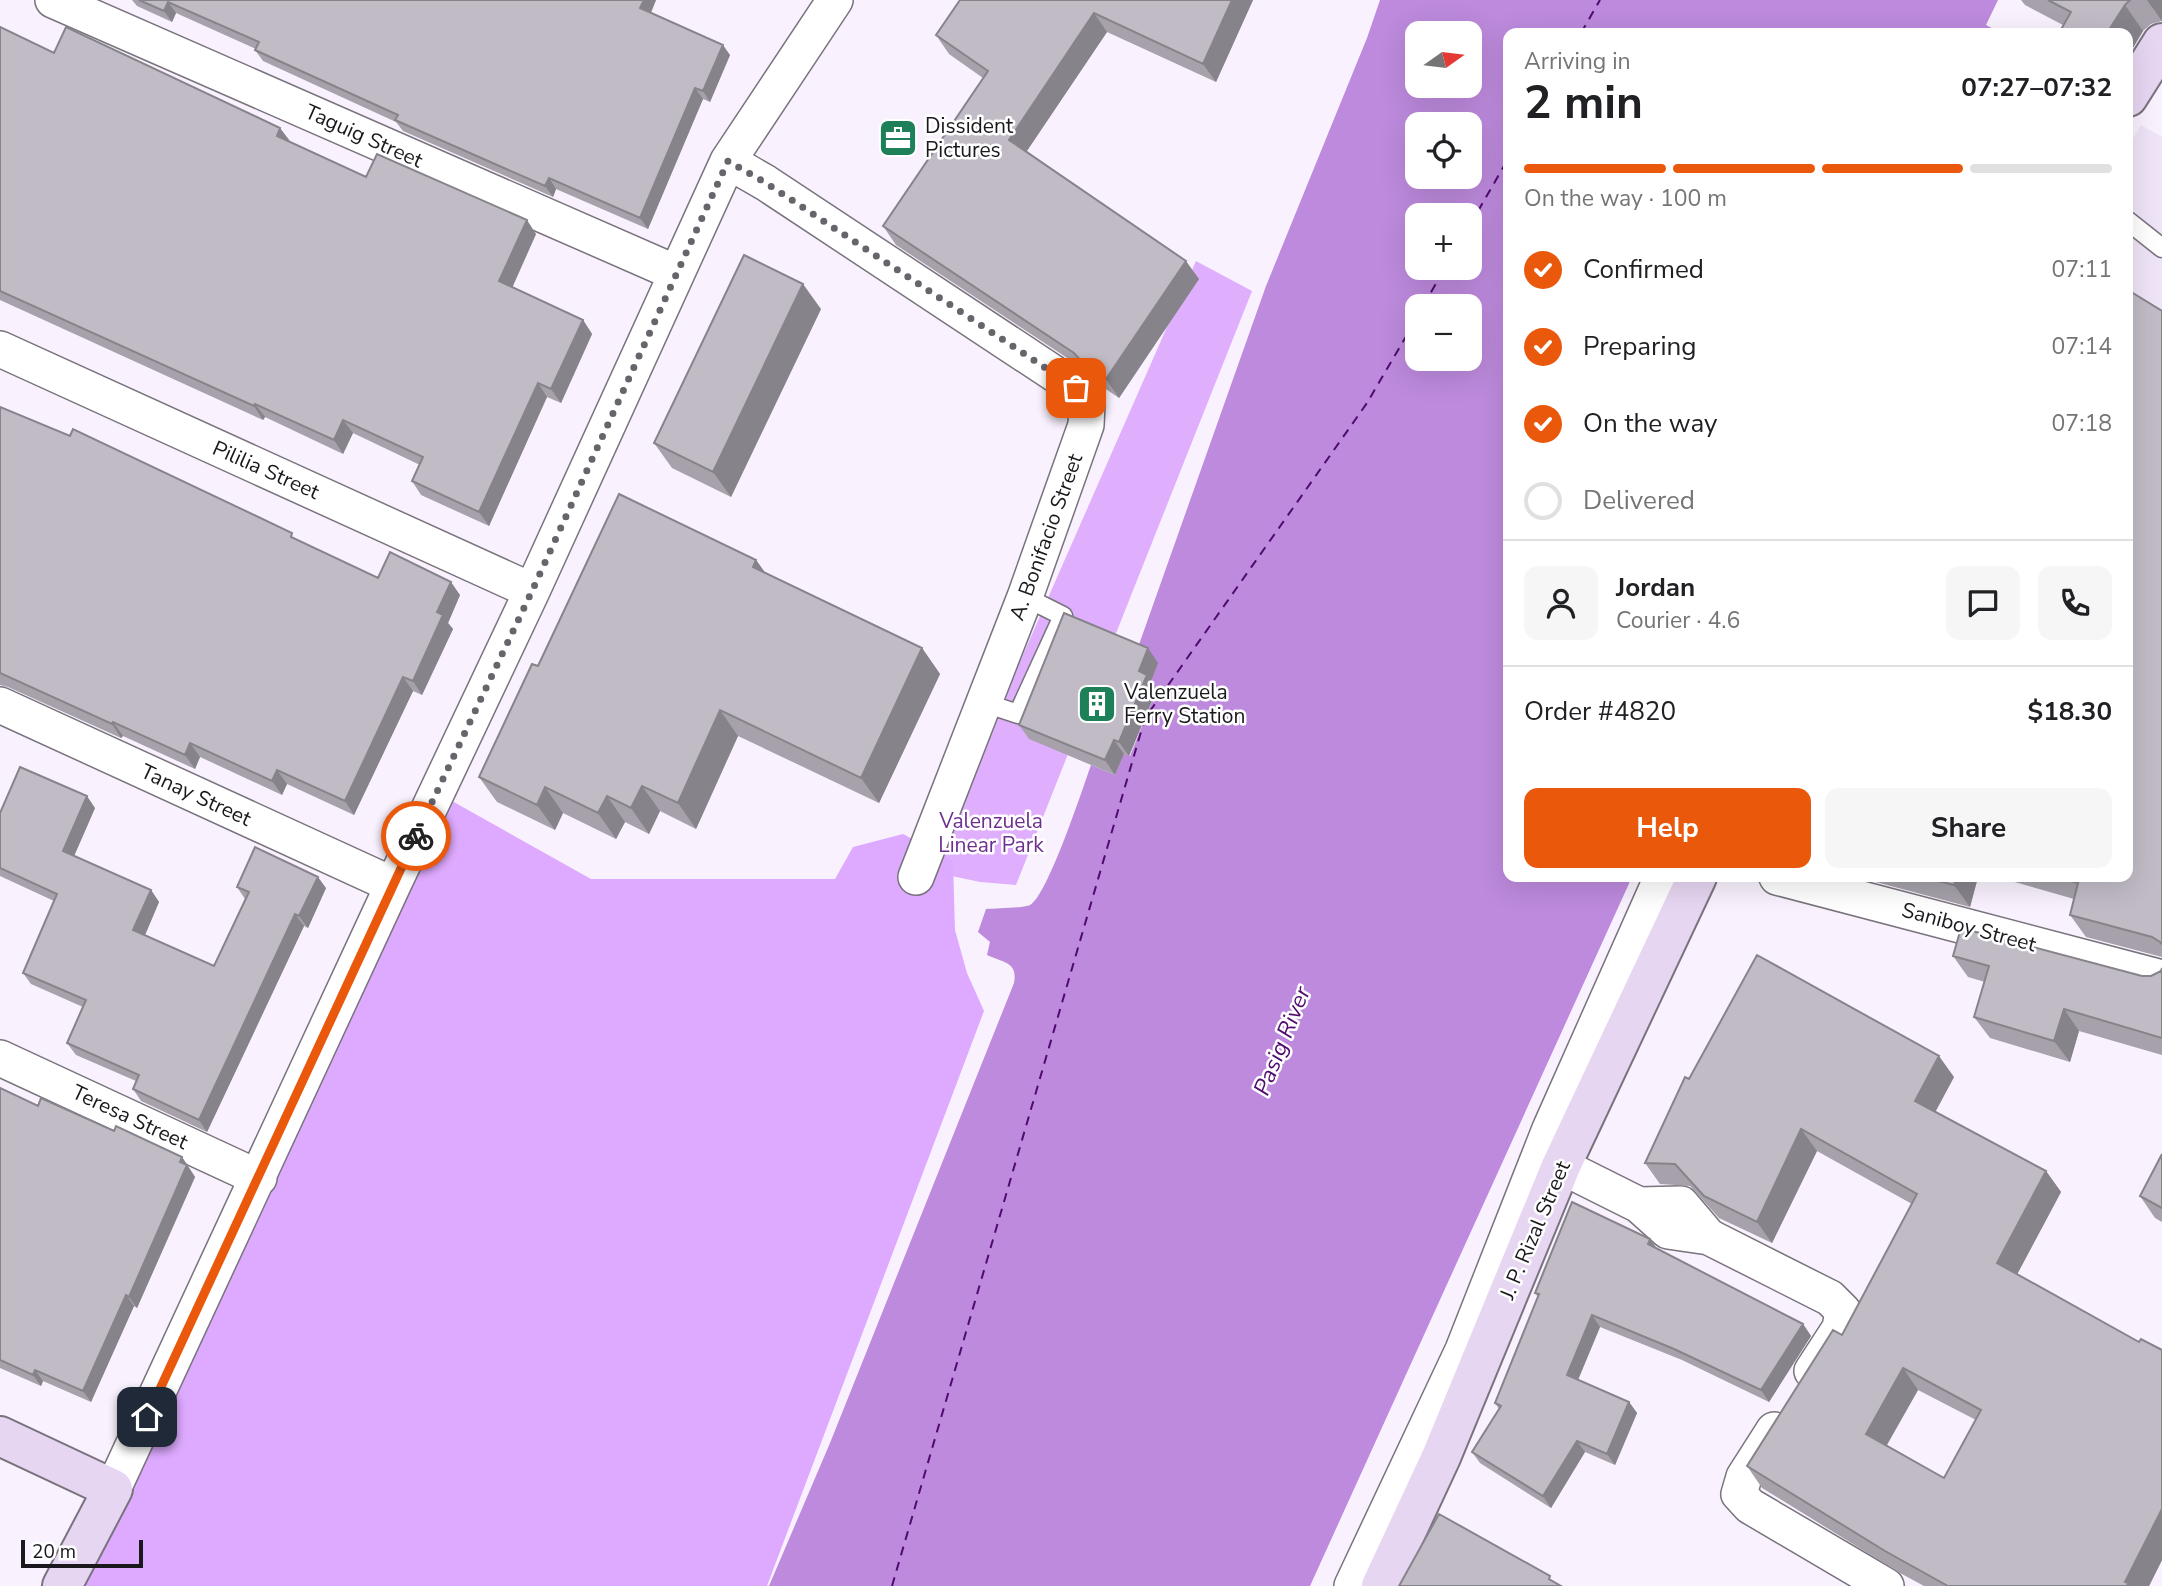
<!DOCTYPE html>
<html lang="en">
<head>
<meta charset="utf-8">
<style>
  body { margin:0; font-family:"Nunito Sans",sans-serif; background:#f6f6f6; color:#202124; height:100vh; display:flex; flex-direction:column; font-size:26px; white-space:nowrap }
  * { box-sizing:border-box; margin:0 }
  p { font-size:23px; color:#757577 }
  .icon { flex:none; width:38px; height:38px; fill:none; stroke:currentColor; stroke-width:2; stroke-linecap:round; stroke-linejoin:round }
  .map { position:relative; flex:1; overflow:hidden }
  .drawer { position:absolute; left:1503px; top:28px; width:630px; height:854px; display:flex; flex-direction:column; background:#fff; border-radius:14px; box-shadow:0 7px 28px #0002 }
  .drawer>* { flex:none }
  .needle { width:46px; rotate:76deg }
  .controls { position:absolute; left:1405px; top:21px; display:grid; gap:14px }
  .controls a { display:grid; place-items:center; width:77px; height:77px; border-radius:14px; background:#fff; box-shadow:0 7px 28px #0002; font-size:35px }
  .scale { position:absolute; left:21px; bottom:18px; width:122px; box-sizing:border-box; padding-left:7px; border:4px solid #1a181c; border-top:0; font-size:19px; line-height:24px; white-space:nowrap; color:#1a181c; -webkit-text-stroke:5px #fff; paint-order:stroke }
  .pin { position:absolute; display:grid; place-items:center; width:60px; height:60px; color:#fff; margin:-30px; border-radius:14px; box-shadow:0 4px 10px #0006 }
  .courier { position:absolute; display:grid; place-items:center; width:70px; height:70px; margin:-35px; border:5px solid #ea580c; border-radius:50%; background:#fff; color:#222; box-shadow:0 2px 9px #0007 }
  .headline em { font-style:normal; font-weight:700 }
  .headline div { display:flex; flex-direction:column-reverse }
  .headline { display:flex; align-items:center; justify-content:space-between; height:119px; padding:0 21px }
  h1 { font-size:46px; font-weight:700; line-height:52px }
  .bar { display:grid; grid-template-columns:repeat(4,1fr); gap:10px 7px; align-content:center; height:84px; padding:0 21px }
  .bar i { height:9px; border-radius:5px; background:#e0e0e0 }
  .bar .active { background:#ea580c }
  .bar p { grid-column:span 4 }
  .line { display:flex; align-items:center; gap:18px; padding:0 21px; border-top:2px solid #e0e0e0 }
  .line div { flex:1 }
  .round { display:grid; place-items:center; flex:none; width:74px; height:74px; border-radius:14px; background:#f6f6f6 }
  ol { padding:0 21px; list-style:none }
  li { display:flex; align-items:center; gap:21px; height:77px }
  li p { margin-inline-start:auto }
  li .icon { padding:7px; border-radius:50%; background:#ea580c; color:#fff; stroke-width:4 }
  li:last-child { color:#757577 }
  li i { width:38px; height:38px; border:4px solid #e0e0e0; border-radius:50% }
  .action { display:flex; gap:14px; margin-top:auto; padding:14px 21px }
  .action a { flex:1; height:80px; border-radius:14px; background:#ea580c; color:#fff; font-size:28px; font-weight:700; line-height:80px; text-align:center }
  .action a+a { background:#f6f6f6; color:#202124 }
  .map>svg:first-child { display:block }
  .built { fill:#efe4f7 }
  .green { fill:#dfaffe }
  .forest { fill:#deaaff }
  .water { fill:#bd8add; fill-rule:evenodd }
  .lines { fill:none; stroke-linecap:round; stroke-linejoin:round }
  .ferry { stroke:#510b70; stroke-width:2; stroke-dasharray:9 7; stroke-linecap:butt }
  .lane-casing { stroke:#79737d; stroke-width:21 }
  .street-casing { stroke:#79737d; stroke-width:38 }
  .secondary-casing { stroke:#79737d; stroke-width:42 }
  .lane { stroke:#fff; stroke-width:18 }
  .street { stroke:#fff; stroke-width:35 }
  .secondary { stroke:#e7d6f2; stroke-width:38 }
  .wall { fill:#a6a1aa; fill-rule:evenodd }
  .shaded-wall { fill:#87838b }
  .building { fill:#c1bbc6; stroke:#87838b; stroke-width:2; fill-rule:evenodd }
  .done { stroke:#68646b; stroke-width:7; stroke-dasharray:0 12.6 }
  .route { stroke:#ea580c; stroke-width:9 }
  .labels { text-anchor:middle; dominant-baseline:central; stroke-width:5; stroke-linejoin:round; paint-order:stroke }
  .poi-label { font-size:21px; fill:#1a181c; stroke:#fff; text-anchor:start }
  .street-label { font-size:21px; fill:#1a181c; stroke:#fff }
  .park-label { font-size:21px; fill:#6d2f8f; stroke:#fff }
  .water-label { font-size:23px; font-style:italic; fill:#510b70; stroke:#fff }
</style>
</head>
<body>
<div class="map">
<svg width="2162" height="1586" viewBox="0 0 2162 1586">
  <rect width="100%" height="100%" fill="#f9f2fe"/>
  <!-- built -->
  <path class="built" d="M 2141,125 L 2162,137 L 2162,817 L 2128,808 L 2128,147 Z"/>
  <!-- green -->
  <path class="green" d="M 1196,261 L 1252,291 L 1016,885 L 980,882 L 928,871 Z"/>
  <!-- forest -->
  <path class="forest" d="M 452,801 L 591,879 L 835,879 L 853,847 L 903,834 L 953,861 L 955,930 L 967,973 L 984,1011 L 767,1586 L 77,1586 Z"/>
  <!-- water -->
  <path class="water" d="M 1380,0 L 1998,0 L 1986,25 L 2001,33 L 1508,33 L 1508,877 L 1632,877 L 1310,1586 L 769,1586 L 830,1443 L 1014,983 C 1018,962 1004,963 987,955 L 990,942 L 978,932 L 986,909 C 996,908 1024,908 1030,905 C 1047,897 1083,788 1091,765 L 1115,775 L 1124,754 L 1130,756 L 1157,689 L 1149,685 L 1136,653 L 1266,286 L 1367,38 ZM 1418,33 L 1470,33 L 1470,86 L 1418,86 ZM 1418,124 L 1470,124 L 1470,177 L 1418,177 ZM 1418,215 L 1470,215 L 1470,268 L 1418,268 ZM 1418,306 L 1470,306 L 1470,359 L 1418,359 Z"/>
  <g class="lines">
    <!-- ferry -->
    <path class="ferry" d="M 1581,33 L 1600,0
      M 1470,225 L 1508,159
      M 1423,306 L 1445,268
      M 892,1586 L 1145,718 L 1367,403 L 1418,316"/>
    <!-- lane casing -->
    <g class="lane-casing">
      <path id="lane" d="M 2128,221 L 2162,248
        M 985,703 L 1018,714 L 1063,616 L 1025,597"/>
    </g>
    <!-- street casing -->
    <g class="street-casing">
      <path id="street" d="M 53,0 L 676,273
        M 728,161 L 766,183 L 1076,388 L 1087,404 L 1086,425 L 1025,597 L 916,877
        M 0,349 L 532,591
        M 0,705 L 393,885
        M 1777,877 L 2162,978
        M 0,1058 L 259,1178
        M 1561,1166 L 1639,1205 L 1668,1231 L 1709,1237 L 1830,1298 L 1843,1311 L 1840,1328 L 1812,1371
        M 1639,1205 L 1681,1204 L 1709,1237
        M 1774,1430 L 1744,1477 L 1739,1494 L 1750,1506 L 1886,1586
        M 113,1489 L 393,885 L 532,591 L 728,161 L 835,0
        M 1352,1586 L 1463,1350 L 1550,1129 L 1662,877"/>
    </g>
    <!-- secondary casing -->
    <g class="secondary-casing">
      <path id="secondary" d="M 2128,97 L 2162,43
        M 0,1436 L 113,1489 L 62,1586
        M 1381,1586 L 1441,1457 L 1561,1166 L 1697,877"/>
    </g>
    <!-- lane -->
    <use href="#lane" class="lane"/>
    <!-- street -->
    <use href="#street" class="street"/>
    <!-- secondary -->
    <use href="#secondary" class="secondary"/>
  </g>
  <!-- wall -->
  <path class="wall" d="M 132,0 L 656,0 L 651,13 L 730,55 L 710,102 L 703,99 L 648,229 L 556,189 L 553,197 L 403,131 L 396,122 L 263,61 L 255,50 L 256,49 L 176,13 L 172,22 L 137,6 Z
    M 960,0 L 1253,0 L 1216,82 L 1107,32 L 1027,151 L 1199,279 L 1119,398 L 1097,383 L 1087,371 L 896,245 L 883,226 L 983,78 L 949,54 L 936,35 Z
    M 2021,0 L 2162,0 L 2162,21 L 2151,24 L 2143,31 L 2128,56 L 2128,33 L 2063,25 L 2025,5 Z
    M 0,27 L 54,53 L 290,142 L 366,177 L 536,234 L 512,287 L 583,320 L 592,334 L 561,403 L 547,397 L 489,526 L 421,495 L 412,481 L 420,465 L 353,433 L 343,454 L 265,417 L 263,420 L 0,300 Z
    M 821,309 L 731,497 L 672,468 L 654,443 Z
    M 2162,311 L 2162,957 L 2086,937 L 2070,915 L 2074,899 L 1997,877 L 2128,877 Z
    M 0,407 L 298,541 L 378,578 L 460,595 L 448,623 L 453,629 L 422,695 L 413,691 L 354,815 L 287,784 L 282,795 L 200,757 L 195,769 L 123,736 L 121,738 L 8,687 L 0,685 Z
    M 756,560 L 765,573 L 922,648 L 940,674 L 879,803 L 738,736 L 696,829 L 660,811 L 649,834 L 625,822 L 616,839 L 563,813 L 555,830 L 497,802 L 479,777 L 538,666 Z
    M 1158,663 L 1151,681 L 1157,689 L 1129,756 L 1124,754 L 1115,775 L 1029,739 L 1019,725 Z
    M 95,808 L 74,856 L 151,890 L 159,902 L 145,935 L 214,966 L 245,899 L 237,887 L 326,888 L 308,928 L 304,926 L 207,1132 L 141,1101 L 133,1089 L 136,1081 L 76,1055 L 67,1043 L 83,1007 L 31,984 L 23,973 L 54,901 L 0,876 L 0,813 Z
    M 1857,877 L 1978,877 L 1970,907 Z
    M 1953,956 L 2142,976 L 2151,976 L 2161,971 L 2162,968 L 2162,1055 L 2079,1031 L 2070,1062 L 1990,1038 L 1974,1017 L 1985,982 L 1968,977 Z
    M 1954,1077 L 1935,1112 L 2046,1171 L 2061,1192 L 2017,1274 L 2139,1342 L 2162,1350 L 2162,1560 L 2149,1586 L 1924,1586 L 1900,1573 L 1762,1488 L 1747,1466 L 1842,1335 L 1912,1204 L 1817,1151 L 1772,1243 L 1719,1218 L 1690,1186 L 1660,1184 L 1645,1163 L 1689,1079 ZM 1918,1390 L 1976,1420 L 1944,1478 L 1887,1445 Z
    M 0,1088 L 38,1106 L 114,1131 L 182,1157 L 195,1177 L 137,1308 L 134,1306 L 91,1402 L 43,1381 L 41,1386 L 0,1368 Z
    M 2162,1154 L 2162,1222 L 2155,1218 L 2140,1196 Z
    M 1657,1248 L 1803,1324 L 1811,1336 L 1769,1402 L 1682,1360 L 1600,1327 L 1578,1380 L 1629,1402 L 1637,1413 L 1615,1465 L 1585,1452 L 1551,1508 L 1480,1463 L 1472,1452 L 1499,1409 L 1495,1403 L 1538,1297 L 1535,1293 Z"/>
  <!-- shaded-wall -->
  <path class="shaded-wall" d="M 644,0 L 656,0 L 648,19 L 640,8 Z
    M 1232,0 L 1253,0 L 1216,82 L 1203,64 Z
    M 2147,0 L 2162,0 L 2162,21 Z
    M 168,2 L 176,13 L 172,22 L 164,11 Z
    M 2125,5 L 2143,31 L 2128,56 L 2128,33 L 2107,33 Z
    M 1094,13 L 1107,32 L 1022,158 L 1009,140 Z
    M 723,45 L 730,55 L 710,102 L 703,91 Z
    M 695,88 L 703,99 L 648,229 L 640,218 Z
    M 280,128 L 290,141 L 277,136 Z
    M 549,178 L 556,189 L 553,197 L 545,186 Z
    M 527,220 L 536,234 L 509,295 L 499,281 Z
    M 1186,261 L 1199,279 L 1119,398 L 1106,379 Z
    M 803,284 L 821,309 L 731,497 L 713,472 Z
    M 583,320 L 592,334 L 561,403 L 551,389 Z
    M 538,383 L 547,397 L 489,526 L 479,512 Z
    M 255,404 L 265,417 L 263,420 L 254,406 Z
    M 343,420 L 353,433 L 343,454 L 334,440 Z
    M 756,560 L 774,585 L 753,567 Z
    M 451,582 L 460,595 L 448,623 L 453,629 L 422,695 L 413,681 L 437,612 Z
    M 922,648 L 940,674 L 879,803 L 861,778 Z
    M 1148,648 L 1158,663 L 1151,681 L 1157,689 L 1129,756 L 1119,742 L 1139,671 Z
    M 403,677 L 413,691 L 354,815 L 345,801 Z
    M 720,710 L 738,736 L 696,829 L 678,803 Z
    M 113,722 L 123,736 L 121,738 L 112,724 Z
    M 1114,740 L 1124,754 L 1115,775 L 1105,760 Z
    M 190,743 L 200,757 L 195,769 L 185,755 Z
    M 277,770 L 287,784 L 282,795 L 272,781 Z
    M 642,786 L 660,811 L 649,834 L 631,808 Z
    M 545,787 L 563,813 L 555,830 L 537,805 Z
    M 87,796 L 95,808 L 71,863 L 63,851 Z
    M 607,796 L 625,822 L 616,839 L 598,813 Z
    M 318,877 L 326,888 L 308,928 L 299,916 Z
    M 1957,877 L 1978,877 L 1970,907 L 1954,885 Z
    M 151,890 L 159,902 L 142,942 L 133,930 Z
    M 295,914 L 304,926 L 207,1132 L 199,1120 Z
    M 2064,1009 L 2079,1031 L 2070,1062 L 2054,1041 Z
    M 1939,1056 L 1954,1077 L 1930,1122 L 1915,1101 Z
    M 1801,1129 L 1817,1151 L 1772,1243 L 1757,1222 Z
    M 182,1157 L 195,1177 L 137,1308 L 129,1297 Z
    M 2046,1171 L 2061,1192 L 2012,1284 L 1997,1263 Z
    M 1650,1239 L 1658,1250 L 1648,1244 Z
    M 126,1295 L 134,1306 L 91,1402 L 83,1391 Z
    M 1592,1315 L 1600,1327 L 1575,1387 L 1567,1375 Z
    M 1803,1324 L 1811,1336 L 1769,1402 L 1761,1390 Z
    M 1903,1368 L 1918,1390 L 1881,1455 L 1866,1434 Z
    M 35,1370 L 43,1381 L 41,1386 L 33,1375 Z
    M 1629,1402 L 1637,1413 L 1615,1465 L 1607,1454 Z
    M 1577,1441 L 1585,1452 L 1551,1508 L 1543,1496 Z
    M 2162,1509 L 2162,1560 L 2149,1586 L 2127,1586 L 2125,1582 Z"/>
  <!-- building -->
  <path class="building" d="M 139,0 L 644,0 L 640,8 L 723,45 L 703,91 L 695,88 L 640,218 L 549,178 L 545,186 L 395,120 L 398,115 L 255,50 L 259,42 L 168,2 L 164,11 Z
    M 960,0 L 1232,0 L 1203,64 L 1094,13 L 1009,140 L 1186,261 L 1106,379 L 1084,364 L 1074,353 L 883,226 L 988,71 L 936,35 Z
    M 2048,0 L 2130,0 L 2125,5 L 2107,33 L 2059,33 L 2071,12 Z
    M 0,27 L 54,53 L 66,27 L 280,128 L 277,136 L 366,177 L 377,154 L 527,220 L 499,281 L 583,320 L 551,389 L 538,383 L 479,512 L 412,481 L 423,457 L 343,420 L 334,440 L 255,404 L 254,406 L 0,291 Z
    M 744,255 L 803,284 L 713,472 L 654,443 Z
    M 2128,290 L 2162,311 L 2162,944 L 2160,942 L 2152,937 L 2070,915 L 2078,883 L 2055,877 L 2128,877 Z
    M 0,407 L 70,436 L 73,429 L 292,533 L 291,537 L 378,578 L 390,552 L 451,582 L 437,612 L 443,615 L 413,681 L 403,677 L 345,801 L 277,770 L 272,781 L 190,743 L 185,755 L 113,722 L 112,724 L 0,673 Z
    M 619,494 L 756,560 L 753,567 L 922,648 L 861,778 L 720,710 L 678,803 L 642,786 L 631,808 L 607,796 L 598,813 L 545,787 L 537,805 L 479,777 L 532,664 L 538,666 Z
    M 1064,613 L 1148,648 L 1139,671 L 1147,675 L 1119,742 L 1114,740 L 1105,760 L 1019,725 Z
    M 20,767 L 87,796 L 63,851 L 151,890 L 133,930 L 214,966 L 249,892 L 237,887 L 255,847 L 318,877 L 299,916 L 295,914 L 199,1120 L 133,1089 L 139,1075 L 67,1043 L 86,1000 L 23,973 L 57,894 L 0,868 L 0,813 Z
    M 1923,877 L 1957,877 L 1954,885 Z
    M 1961,928 L 2142,976 L 2151,976 L 2161,971 L 2162,968 L 2162,1038 L 2064,1009 L 2054,1041 L 1974,1017 L 1989,966 L 1953,956 Z
    M 1757,955 L 1939,1056 L 1915,1101 L 2046,1171 L 1997,1263 L 2139,1342 L 2141,1339 L 2162,1350 L 2162,1509 L 2125,1582 L 2128,1583 L 2127,1586 L 1948,1586 L 1885,1551 L 1747,1466 L 1833,1330 L 1842,1335 L 1917,1194 L 1801,1129 L 1757,1222 L 1704,1196 L 1675,1164 L 1645,1163 L 1685,1077 L 1689,1079 ZM 1903,1368 L 1981,1410 L 1944,1478 L 1866,1434 Z
    M 0,1088 L 38,1106 L 41,1098 L 114,1131 L 116,1126 L 182,1157 L 180,1162 L 187,1165 L 129,1297 L 126,1295 L 83,1391 L 35,1370 L 33,1375 L 0,1360 Z
    M 2162,1154 L 2162,1208 L 2140,1196 Z
    M 1572,1202 L 1650,1239 L 1648,1244 L 1803,1324 L 1761,1390 L 1674,1349 L 1592,1315 L 1567,1375 L 1629,1402 L 1607,1454 L 1577,1441 L 1543,1496 L 1472,1452 L 1501,1406 L 1495,1403 L 1539,1294 L 1535,1293 Z
    M 1439,1514 L 1550,1576 L 1549,1579 L 1561,1586 L 1399,1586 Z"/>
  <g class="lines">
    <!-- done -->
    <path class="done" d="M 416,836 L 532,591 L 728,161 L 766,183 L 1076,388"/>
    <!-- route -->
    <path class="route" d="M 147,1417 L 416,836"/>
  </g>
  <!-- icons -->
  <defs>
    <g id="office-square" transform="scale(2.0125)"><rect x="-9" y="-9" width="18" height="18" rx="4" fill="#1d8059" stroke="#fff"/><path d="M-6-3h4V-5.5h4V-3h4V5H-6ZM-1-4.5V-3h2v-1.5ZM-6 0V1H6V0Z" fill="#fff"/></g>
    <g id="building-square" transform="scale(2.0125)"><rect x="-9" y="-9" width="18" height="18" rx="4" fill="#1d8059" stroke="#fff"/><path d="M-4-6H4V6H1V3H-1V6H-4ZM-2.5-4.3h1.7v1.8h-1.7ZM.8-4.3h1.7v1.8H.8ZM-2.5-1h1.7V.8h-1.7ZM.8-1h1.7V.8H.8Z" fill="#fff"/></g>
  </defs>
  <g fill-rule="evenodd">
    <use href="#office-square" x="898" y="138"/>
    <use href="#building-square" x="1097" y="704"/>
  </g>
  <g class="labels">
    <!-- poi labels -->
    <g class="poi-label">
      <text x="925" y="126">Dissident<tspan x="925" dy="24">Pictures</tspan></text>
      <text x="1124" y="692">Valenzuela<tspan x="1124" dy="24">Ferry Station</tspan></text>
    </g>
    <!-- street labels -->
    <g class="street-label">
      <text transform="translate(364 136) rotate(24)">Taguig Street</text>
      <text transform="translate(266 470) rotate(24)">Pililia Street</text>
      <text transform="translate(1046 537) rotate(-70)">A. Bonifacio Street</text>
      <text transform="translate(196 795) rotate(25)">Tanay Street</text>
      <text transform="translate(1969 927) rotate(15)">Saniboy Street</text>
      <text transform="translate(130 1117) rotate(25)">Teresa Street</text>
      <text transform="translate(1535 1230) rotate(-67)">J. P. Rizal Street</text>
    </g>
    <!-- park labels -->
    <g class="park-label">
      <text x="991" y="821">Valenzuela<tspan x="991" dy="24">Linear Park</tspan></text>
    </g>
    <!-- water labels -->
    <g class="water-label">
      <text transform="translate(1282 1041) rotate(-68)">Pasig River</text>
    </g>
  </g>
</svg>
<div class="controls">
<a><svg class="needle" viewBox="-14 -14 28 28"><path d="M0-13l5 13h-10z" fill="#e53935"/><path d="M0 13l5-13h-10z" fill="#757577"/></svg></a>
<a><svg class="icon" aria-label="locate" viewBox="0 0 24 24"><circle cx="12" cy="12" r="6"/><path d="M12 2v4M12 18v4M2 12h4M18 12h4"/></svg></a>
<a>+</a>
<a>−</a>
</div>
<div class="scale">20 m</div>
<div class="pin" style="left:1076px;top:388px;background:#ea580c"><svg class="icon" aria-label="bag" viewBox="0 0 24 24"><path d="M5 8h14l-1 12H6zM9 8a3 3 0 0 1 6 0"/></svg></div>
<div class="pin" style="left:147px;top:1417px;background:#1f2937"><svg class="icon" aria-label="home" viewBox="0 0 24 24"><path d="M3 11l9-7 9 7M6 9v11h12V9"/></svg></div>
<div class="courier" style="left:416px;top:836px"><svg class="icon" aria-label="bike" viewBox="0 0 24 24"><circle cx="6" cy="16" r="4"/><circle cx="18" cy="16" r="4"/><path d="M6 16l4-8h5l3 8M10 8l3 8H6M13 5h3"/></svg></div>
<section class="drawer">
<div class="headline"><div><h1>2 min</h1><p>Arriving in</p></div><em>07:27–07:32</em></div>
<div class="bar"><i class="active"></i><i class="active"></i><i class="active"></i><i></i><p>On the way · 100 m</p></div>
<ol>
<li><svg class="icon" aria-label="check" viewBox="0 0 24 24"><path d="M5 12l5 5 9-10"/></svg>Confirmed<p>07:11</p></li>
<li><svg class="icon" aria-label="check" viewBox="0 0 24 24"><path d="M5 12l5 5 9-10"/></svg>Preparing<p>07:14</p></li>
<li><svg class="icon" aria-label="check" viewBox="0 0 24 24"><path d="M5 12l5 5 9-10"/></svg>On the way<p>07:18</p></li>
<li><i></i>Delivered</li>
</ol>
<div class="line" style="height:126px"><a class="round"><svg class="icon" aria-label="person" viewBox="0 0 24 24"><circle cx="12" cy="8" r="4"/><path d="M4 21q1-7 8-7t8 7"/></svg></a><div><b>Jordan</b><p>Courier · 4.6</p></div><a class="round"><svg class="icon" aria-label="chat" viewBox="0 0 24 24"><path d="M4 5h16v11H9l-5 4z"/></svg></a><a class="round"><svg class="icon" aria-label="phone" viewBox="0 0 24 24"><path d="M5 4h4l2 5-3 2q2 4 5 5l2-3 5 2v4C11 20 4 13 5 4z"/></svg></a></div>
<div class="line" style="height:91px"><div>Order #4820</div><b>$18.30</b></div>
<div class="action"><a>Help</a><a>Share</a></div>
</section>
</div>
</body>
</html>
